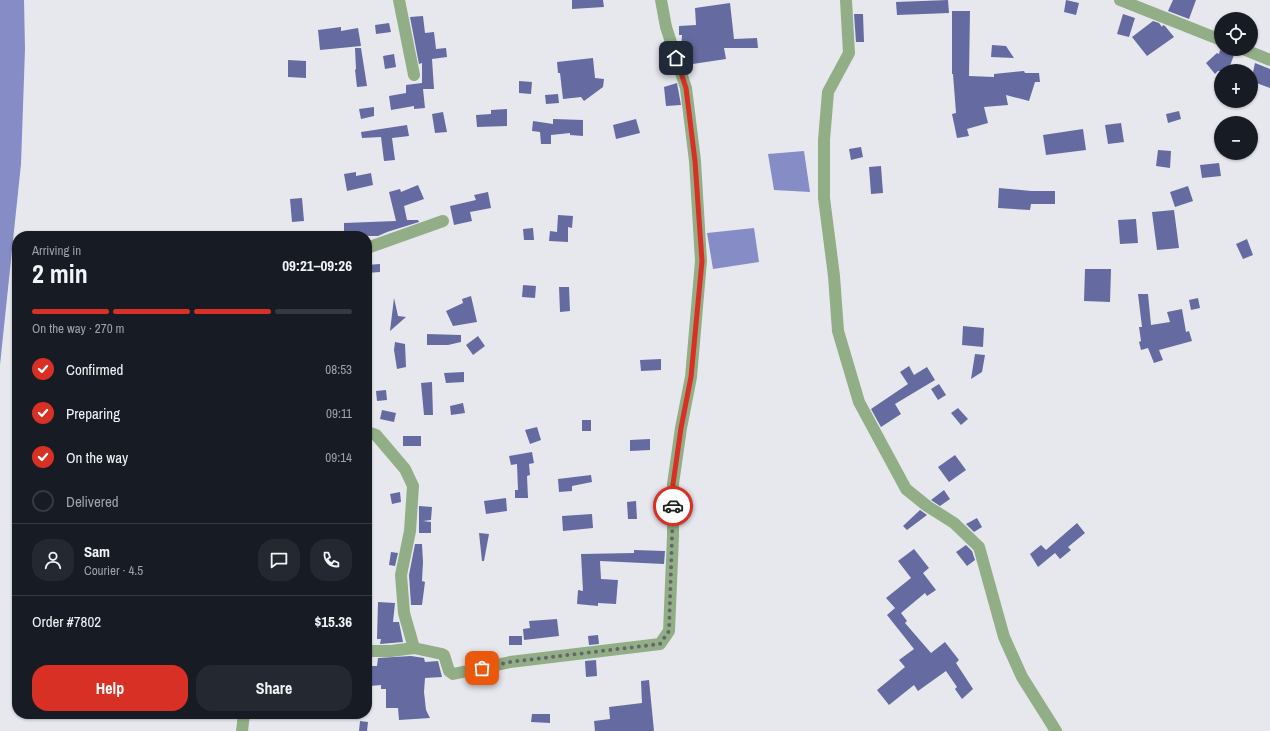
<!DOCTYPE html>
<html lang="en">
<head>
<meta charset="utf-8">
<style>
  body { margin:0; font-family:"Archivo Narrow",sans-serif; background:#242831; color:#f1f3f6; height:100vh; display:flex; flex-direction:column; font-size:15px; white-space:nowrap }
  * { box-sizing:border-box; margin:0 }
  p { font-size:13px; color:#9ea1a6 }
  .icon { flex:none; width:22px; height:22px; fill:none; stroke:currentColor; stroke-width:2; stroke-linecap:round; stroke-linejoin:round }
  .map { position:relative; flex:1; overflow:hidden }
  .sheet { position:absolute; left:12px; top:231px; width:360px; height:488px; display:flex; flex-direction:column; background:#171b24; border-radius:16px; box-shadow:0 1px 3px #0004 }
  .sheet>* { flex:none }
  .fabs { position:absolute; left:1214px; top:12px; display:grid; gap:8px }
  .fabs a { display:grid; place-items:center; width:44px; height:44px; border-radius:50%; background:#171b24; box-shadow:0 1px 3px #0004; font-size:20px }
  .pin { position:absolute; display:grid; place-items:center; width:34px; height:34px; color:#fff; margin:-17px; border-radius:8px; box-shadow:0 2px 6px #0006 }
  .courier { position:absolute; display:grid; place-items:center; width:40px; height:40px; margin:-20px; border:3px solid #d93025; border-radius:50%; background:#fff; color:#222; box-shadow:0 1px 5px #0007 }
  .overview em { font-style:normal; font-weight:800 }
  .overview div { display:flex; flex-direction:column-reverse }
  .overview { display:flex; align-items:center; justify-content:space-between; height:68px; padding:0 20px }
  h1 { font-size:26px; font-weight:800; line-height:30px }
  .bar { display:grid; grid-template-columns:repeat(4,1fr); gap:6px 4px; align-content:center; height:48px; padding:0 20px }
  .bar i { height:5px; border-radius:3px; background:#363941 }
  .bar .selected { background:#d93025 }
  .bar p { grid-column:span 4 }
  .line { display:flex; align-items:center; gap:10px; padding:0 20px; border-top:1px solid #363941 }
  .line div { flex:1 }
  .round { display:grid; place-items:center; flex:none; width:42px; height:42px; border-radius:16px; background:#242831 }
  ol { padding:0 20px; list-style:none }
  li { display:flex; align-items:center; gap:12px; height:44px }
  li p { margin-inline-start:auto }
  li .icon { padding:4px; border-radius:50%; background:#d93025; color:#fff; stroke-width:4 }
  li:last-child { color:#9ea1a6 }
  li i { width:22px; height:22px; border:2px solid #363941; border-radius:50% }
  .cta { display:flex; gap:8px; margin-top:auto; padding:8px 20px }
  .cta a { flex:1; height:46px; border-radius:16px; background:#d93025; color:#fff; font-size:16px; font-weight:800; line-height:46px; text-align:center }
  .cta a+a { background:#242831; color:#f1f3f6 }
  .map>svg:first-child { display:block }
  .water { fill:#868cc5 }
  .building { fill:#656aa1 }
  .lines { fill:none; stroke-linecap:round; stroke-linejoin:round }
  .minor { stroke:#92ae86; stroke-width:12 }
  .done { stroke:#66676a; stroke-width:4; stroke-dasharray:0 7.2 }
  .route { stroke:#d93025; stroke-width:5 }
</style>
</head>
<body>
<div class="map">
<svg width="1270" height="731" viewBox="0 0 1270 731">
  <rect width="100%" height="100%" fill="#e7e8ee"/>
  <!-- water -->
  <path class="water" d="M 0,0 L 24,0 L 25,49 L 21,164 L 0,365 Z
    M 804,151 L 810,192 L 774,190 L 768,154 Z
    M 754,228 L 759,262 L 713,269 L 707,233 Z"/>
  <!-- building -->
  <path class="building" d="M 572,0 L 603,0 L 604,7 L 572,9 Z
    M 948,0 L 949,13 L 897,15 L 896,2 Z
    M 1066,0 L 1079,3 L 1076,15 L 1064,12 Z
    M 1173,0 L 1196,0 L 1189,19 L 1168,11 Z
    M 730,3 L 734,39 L 757,38 L 758,48 L 724,48 L 726,59 L 686,65 L 681,48 L 682,35 L 679,35 L 679,26 L 696,25 L 695,8 Z
    M 952,11 L 970,11 L 969,76 L 994,77 L 994,74 L 1024,71 L 1025,73 L 1039,73 L 1040,82 L 1035,82 L 1029,101 L 1006,95 L 1008,105 L 984,107 L 988,123 L 967,129 L 969,136 L 957,138 L 952,114 L 956,113 L 953,74 L 952,74 Z
    M 854,14 L 863,14 L 864,42 L 856,42 Z
    M 1123,14 L 1135,18 L 1129,37 L 1117,34 Z
    M 423,16 L 425,33 L 434,32 L 436,49 L 446,48 L 447,57 L 432,59 L 434,89 L 423,89 L 425,108 L 414,109 L 414,106 L 391,110 L 389,96 L 406,93 L 406,85 L 422,83 L 422,84 L 422,63 L 419,64 L 410,17 Z
    M 1153,21 L 1159,23 L 1162,27 L 1163,25 L 1165,26 L 1174,37 L 1147,56 L 1132,37 Z
    M 389,23 L 391,32 L 376,34 L 375,25 Z
    M 341,27 L 341,31 L 358,28 L 361,46 L 320,50 L 318,30 Z
    M 992,45 L 1006,46 L 1014,58 L 991,57 Z
    M 355,48 L 361,48 L 367,86 L 357,87 L 355,70 L 356,69 Z
    M 1220,50 L 1234,55 L 1228,71 L 1218,71 L 1215,74 L 1206,63 L 1217,53 L 1219,54 Z
    M 667,53 L 671,66 L 661,67 L 660,54 Z
    M 394,54 L 396,67 L 385,69 L 383,56 Z
    M 593,58 L 595,78 L 604,79 L 603,87 L 584,101 L 581,97 L 563,99 L 560,73 L 558,73 L 557,62 Z
    M 288,60 L 306,61 L 306,78 L 288,77 Z
    M 1255,63 L 1270,69 L 1270,88 L 1251,81 Z
    M 519,81 L 532,82 L 531,94 L 519,93 Z
    M 677,83 L 681,105 L 666,106 L 664,87 Z
    M 558,94 L 559,103 L 546,104 L 545,95 Z
    M 374,107 L 374,116 L 361,119 L 359,109 Z
    M 507,109 L 507,126 L 477,127 L 476,115 L 491,114 L 491,110 Z
    M 1179,111 L 1181,119 L 1168,123 L 1166,114 Z
    M 443,112 L 447,132 L 435,133 L 432,114 Z
    M 553,119 L 583,120 L 583,136 L 570,135 L 570,133 L 551,135 L 551,144 L 541,144 L 540,132 L 532,131 L 533,121 L 553,124 Z
    M 636,119 L 640,133 L 616,139 L 613,125 Z
    M 1121,123 L 1124,142 L 1108,144 L 1105,125 Z
    M 407,125 L 409,136 L 392,138 L 395,160 L 384,161 L 381,137 L 362,138 L 361,132 Z
    M 1083,129 L 1086,150 L 1046,155 L 1043,135 Z
    M 861,147 L 863,157 L 851,160 L 849,149 Z
    M 1158,150 L 1171,151 L 1170,168 L 1156,166 Z
    M 1219,163 L 1221,176 L 1202,178 L 1200,165 Z
    M 881,166 L 883,193 L 871,194 L 869,167 Z
    M 356,172 L 356,176 L 371,173 L 373,185 L 347,191 L 344,174 Z
    M 418,185 L 424,199 L 404,206 L 407,220 L 418,220 L 419,222 L 387,232 L 378,236 L 344,236 L 344,223 L 396,221 L 389,192 L 400,189 L 401,192 Z
    M 1188,186 L 1193,201 L 1175,207 L 1170,192 Z
    M 999,188 L 1031,191 L 1055,191 L 1055,204 L 1031,204 L 1030,210 L 998,208 Z
    M 488,192 L 491,208 L 470,212 L 472,221 L 454,225 L 450,206 L 476,200 L 474,195 Z
    M 302,198 L 304,221 L 292,222 L 290,199 Z
    M 1174,210 L 1179,248 L 1157,250 L 1152,212 Z
    M 558,215 L 573,216 L 572,228 L 568,227 L 568,242 L 549,241 L 550,231 L 557,232 Z
    M 1136,219 L 1138,243 L 1120,244 L 1118,220 Z
    M 533,228 L 534,240 L 524,240 L 523,229 Z
    M 1247,239 L 1253,255 L 1243,259 L 1236,244 Z
    M 380,264 L 380,272 L 367,273 L 367,265 Z
    M 1085,269 L 1111,269 L 1110,302 L 1084,301 Z
    M 523,285 L 536,286 L 535,298 L 522,297 Z
    M 559,287 L 569,287 L 570,311 L 560,312 Z
    M 1138,294 L 1148,294 L 1151,325 L 1170,322 L 1167,312 L 1182,309 L 1186,332 L 1189,331 L 1192,341 L 1159,350 L 1163,360 L 1154,363 L 1148,348 L 1141,350 L 1139,342 L 1141,341 L 1139,327 L 1142,327 Z
    M 471,296 L 477,322 L 453,326 L 446,311 L 463,303 L 462,299 Z
    M 394,298 L 398,316 L 406,317 L 390,331 Z
    M 1198,298 L 1200,308 L 1191,310 L 1189,300 Z
    M 963,326 L 984,328 L 983,347 L 962,345 Z
    M 427,334 L 461,335 L 461,342 L 448,345 L 427,345 Z
    M 478,336 L 485,346 L 473,355 L 466,345 Z
    M 395,342 L 405,344 L 406,367 L 397,369 L 394,350 Z
    M 975,354 L 985,355 L 982,372 L 971,379 Z
    M 661,359 L 661,370 L 641,371 L 640,360 Z
    M 909,366 L 914,375 L 927,367 L 935,380 L 895,404 L 901,414 L 881,427 L 871,409 L 908,384 L 900,372 Z
    M 464,372 L 464,382 L 446,383 L 444,373 Z
    M 432,382 L 433,415 L 424,415 L 421,383 Z
    M 939,384 L 946,395 L 938,400 L 931,389 Z
    M 386,390 L 387,400 L 377,401 L 376,391 Z
    M 463,403 L 465,413 L 451,415 L 450,406 Z
    M 958,408 L 968,419 L 961,425 L 951,413 Z
    M 382,410 L 396,413 L 394,422 L 380,419 Z
    M 582,420 L 591,420 L 591,431 L 582,431 Z
    M 537,427 L 541,440 L 530,444 L 525,430 Z
    M 403,436 L 421,436 L 421,446 L 403,446 Z
    M 650,439 L 650,450 L 630,451 L 630,440 Z
    M 532,452 L 534,463 L 529,464 L 530,475 L 527,476 L 528,498 L 515,498 L 515,490 L 518,490 L 517,464 L 511,465 L 509,456 Z
    M 955,455 L 966,470 L 949,482 L 938,467 Z
    M 591,475 L 592,482 L 572,486 L 572,491 L 559,492 L 558,479 Z
    M 944,490 L 950,499 L 940,506 L 931,500 Z
    M 400,492 L 401,502 L 392,504 L 390,494 Z
    M 506,498 L 507,511 L 486,514 L 484,501 Z
    M 636,501 L 637,519 L 628,519 L 627,502 Z
    M 419,506 L 432,507 L 431,520 L 423,521 L 431,522 L 431,533 L 419,533 Z
    M 920,510 L 927,515 L 907,530 L 903,526 Z
    M 592,514 L 593,528 L 563,531 L 562,516 Z
    M 977,518 L 982,527 L 974,532 L 966,524 Z
    M 1077,523 L 1085,533 L 1068,547 L 1071,550 L 1060,559 L 1055,553 L 1038,567 L 1030,554 L 1041,545 L 1046,550 Z
    M 479,533 L 489,534 L 484,561 L 482,561 Z
    M 415,544 L 422,544 L 423,562 L 422,581 L 425,582 L 422,605 L 411,605 L 409,575 Z
    M 966,545 L 972,551 L 975,560 L 967,566 L 956,552 Z
    M 914,549 L 929,568 L 923,573 L 936,590 L 927,596 L 925,593 L 901,613 L 907,621 L 905,623 L 931,653 L 945,642 L 959,660 L 956,663 L 973,689 L 962,699 L 955,689 L 957,687 L 946,671 L 918,691 L 914,685 L 889,705 L 877,690 L 905,667 L 899,660 L 914,649 L 887,615 L 895,608 L 886,598 L 911,578 L 898,561 Z
    M 634,550 L 665,551 L 664,564 L 600,561 L 601,579 L 618,580 L 616,604 L 598,603 L 598,606 L 577,604 L 578,590 L 583,591 L 581,554 L 634,553 Z
    M 391,552 L 398,553 L 395,566 L 389,565 Z
    M 378,602 L 395,603 L 393,622 L 399,622 L 403,642 L 380,644 L 381,639 L 377,639 Z
    M 557,619 L 559,636 L 524,640 L 523,629 L 530,628 L 529,621 Z
    M 598,635 L 599,644 L 589,645 L 588,636 Z
    M 509,636 L 522,636 L 522,645 L 509,645 Z
    M 411,656 L 424,658 L 425,662 L 438,661 L 442,677 L 425,678 L 424,692 L 426,710 L 430,718 L 399,720 L 398,708 L 386,708 L 386,689 L 381,689 L 381,685 L 370,686 L 371,666 L 377,666 L 378,658 Z
    M 596,660 L 597,676 L 586,677 L 585,661 Z
    M 649,680 L 654,731 L 595,731 L 594,721 L 610,719 L 609,707 L 642,703 L 641,681 Z
    M 532,714 L 550,714 L 550,723 L 531,722 Z
    M 360,721 L 368,722 L 367,731 L 359,731 Z"/>
  <g class="lines">
    <!-- minor -->
    <path class="minor" d="M 399,0 L 414,75
      M 846,0 L 849,53 L 828,92 L 824,140 L 824,198 L 834,276 L 838,331 L 859,402 L 906,489 L 927,506 L 954,523 L 979,547 L 1004,637 L 1022,677 L 1056,731
      M 1120,0 L 1221,40
      M 1243,49 L 1270,60
      M 367,248 L 443,221
      M 367,432 L 376,435 L 405,469 L 413,486 L 410,531 L 401,575 L 404,613 L 414,648 L 391,651 L 367,651
      M 414,648 L 442,654 L 444,655 L 449,671 L 453,674 L 510,662 L 660,644 L 669,631 L 673,536 L 673,484 L 681,428 L 691,377 L 701,261 L 695,161 L 686,88 L 666,27 L 661,0
      M 242,731 L 244,714"/>
  </g>
  <g class="lines">
    <!-- done -->
    <path class="done" d="M 482,668 L 510,662 L 660,644 L 669,631 L 673,506"/>
    <!-- route -->
    <path class="route" d="M 673,506 L 673,484 L 681,428 L 691,377 L 702,261 L 695,161 L 686,88 L 676,58"/>
  </g>
</svg>
<div class="fabs">
<a><svg class="icon" aria-label="locate" viewBox="0 0 24 24"><circle cx="12" cy="12" r="6"/><path d="M12 2v4M12 18v4M2 12h4M18 12h4"/></svg></a>
<a>+</a>
<a>−</a>
</div>
<div class="pin" style="left:482px;top:668px;background:#ea580c"><svg class="icon" aria-label="bag" viewBox="0 0 24 24"><path d="M5 8h14l-1 12H6zM9 8a3 3 0 0 1 6 0"/></svg></div>
<div class="pin" style="left:676px;top:58px;background:#1f2937"><svg class="icon" aria-label="home" viewBox="0 0 24 24"><path d="M3 11l9-7 9 7M6 9v11h12V9"/></svg></div>
<div class="courier" style="left:673px;top:506px"><svg class="icon" aria-label="car" viewBox="0 0 24 24"><path d="M5 17H2v-5l4-1 3-4h7l3 4 3 1v5h-3M9 17h6M6 11h13"/><circle cx="7" cy="17" r="2"/><circle cx="17" cy="17" r="2"/></svg></div>
<section class="sheet">
<div class="overview"><div><h1>2 min</h1><p>Arriving in</p></div><em>09:21–09:26</em></div>
<div class="bar"><i class="selected"></i><i class="selected"></i><i class="selected"></i><i></i><p>On the way · 270 m</p></div>
<ol>
<li><svg class="icon" aria-label="check" viewBox="0 0 24 24"><path d="M5 12l5 5 9-10"/></svg>Confirmed<p>08:53</p></li>
<li><svg class="icon" aria-label="check" viewBox="0 0 24 24"><path d="M5 12l5 5 9-10"/></svg>Preparing<p>09:11</p></li>
<li><svg class="icon" aria-label="check" viewBox="0 0 24 24"><path d="M5 12l5 5 9-10"/></svg>On the way<p>09:14</p></li>
<li><i></i>Delivered</li>
</ol>
<div class="line" style="height:72px"><a class="round"><svg class="icon" aria-label="person" viewBox="0 0 24 24"><circle cx="12" cy="8" r="4"/><path d="M4 21q1-7 8-7t8 7"/></svg></a><div><b>Sam</b><p>Courier · 4.5</p></div><a class="round"><svg class="icon" aria-label="chat" viewBox="0 0 24 24"><path d="M4 5h16v11H9l-5 4z"/></svg></a><a class="round"><svg class="icon" aria-label="phone" viewBox="0 0 24 24"><path d="M5 4h4l2 5-3 2q2 4 5 5l2-3 5 2v4C11 20 4 13 5 4z"/></svg></a></div>
<div class="line" style="height:52px"><div>Order #7802</div><b>$15.36</b></div>
<div class="cta"><a>Help</a><a>Share</a></div>
</section>
</div>
</body>
</html>
